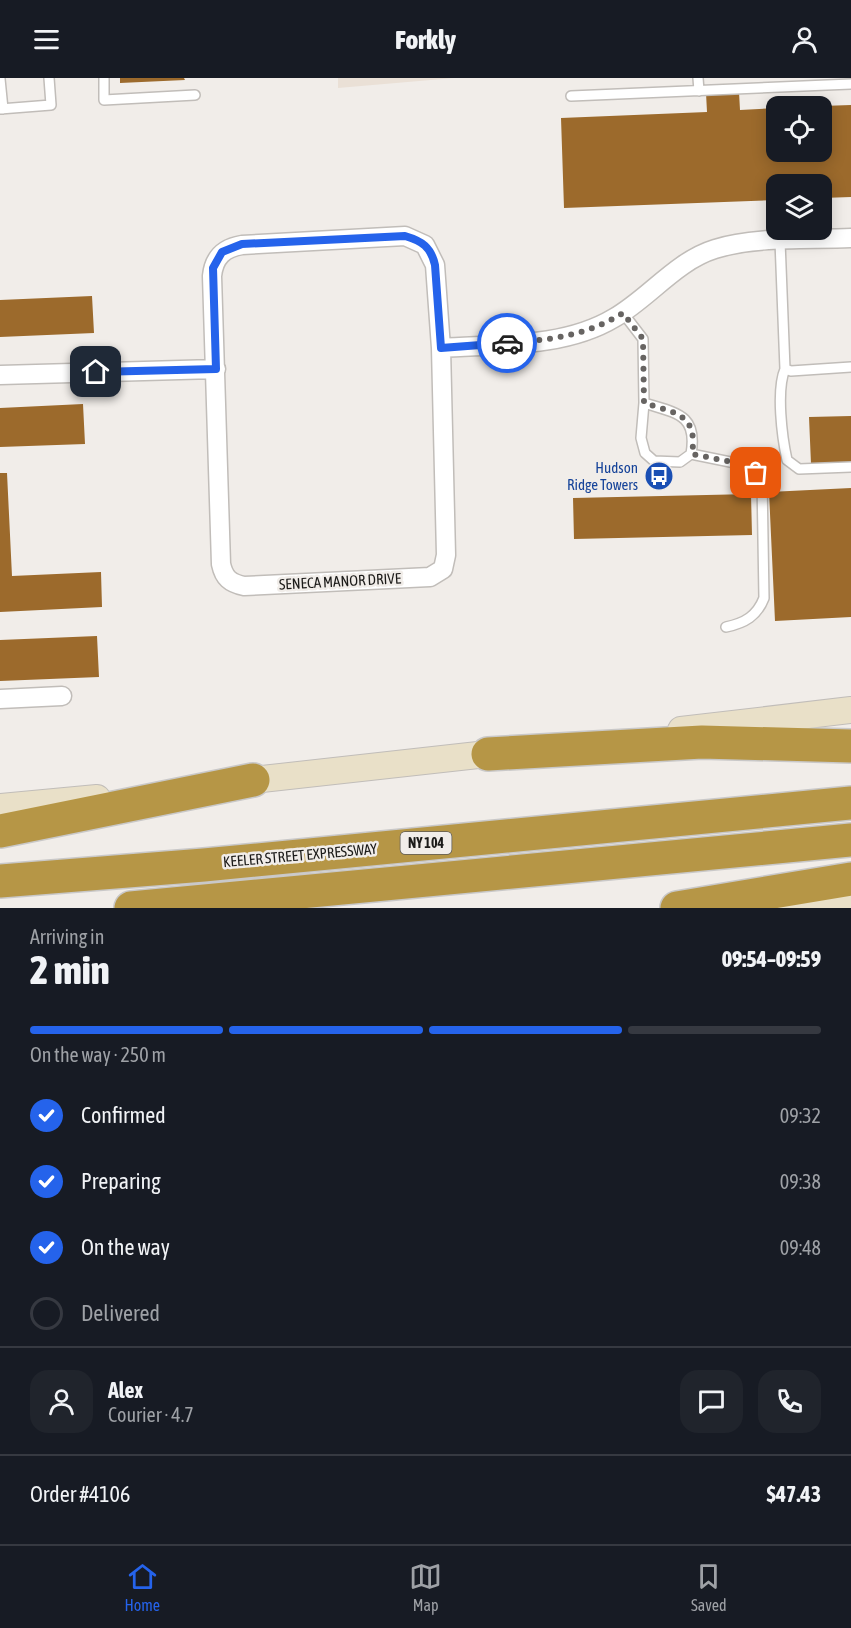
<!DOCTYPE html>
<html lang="en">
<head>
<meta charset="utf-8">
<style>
  body { margin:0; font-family:"Asap Condensed",sans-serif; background:#20242c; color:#f1f3f6; height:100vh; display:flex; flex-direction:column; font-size:22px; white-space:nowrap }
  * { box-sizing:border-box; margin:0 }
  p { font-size:20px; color:#9ea1a6 }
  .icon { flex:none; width:33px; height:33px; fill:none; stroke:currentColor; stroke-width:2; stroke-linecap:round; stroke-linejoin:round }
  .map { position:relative; height:830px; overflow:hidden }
  .details { display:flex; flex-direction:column; background:#171b24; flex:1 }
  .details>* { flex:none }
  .tools { position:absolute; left:766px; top:18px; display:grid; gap:12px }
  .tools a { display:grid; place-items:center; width:66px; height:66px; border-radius:12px; background:#171b24; box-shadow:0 3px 15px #0003; font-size:30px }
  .pin { position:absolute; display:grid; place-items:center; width:51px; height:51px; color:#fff; margin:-26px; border-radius:12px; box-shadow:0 3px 9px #0006 }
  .courier { position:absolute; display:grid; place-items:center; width:60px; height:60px; margin:-30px; border:4px solid #2563eb; border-radius:50%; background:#fff; color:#222; box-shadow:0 2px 8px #0007 }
  .summary em { font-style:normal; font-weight:800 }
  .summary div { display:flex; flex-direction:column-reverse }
  .summary { display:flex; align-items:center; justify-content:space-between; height:102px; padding:0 30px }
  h1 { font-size:39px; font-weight:800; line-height:45px }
  .bar { display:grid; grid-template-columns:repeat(4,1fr); gap:9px 6px; align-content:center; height:72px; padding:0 30px }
  .bar i { height:8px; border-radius:4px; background:#363941 }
  .bar .current { background:#2563eb }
  .bar p { grid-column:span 4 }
  .line { display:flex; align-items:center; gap:15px; padding:0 30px; border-top:2px solid #363941 }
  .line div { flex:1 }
  .round { display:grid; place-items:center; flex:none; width:63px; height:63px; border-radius:18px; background:#20242c }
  ol { padding:0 30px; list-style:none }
  li { display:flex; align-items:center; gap:18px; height:66px }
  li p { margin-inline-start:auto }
  li .icon { padding:6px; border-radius:50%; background:#2563eb; color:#fff; stroke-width:4 }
  li:last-child { color:#9ea1a6 }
  li i { width:33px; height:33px; border:3px solid #363941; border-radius:50% }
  header { display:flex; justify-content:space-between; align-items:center; height:78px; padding:0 30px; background:#171b24; font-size:27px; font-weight:800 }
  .tab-bar { display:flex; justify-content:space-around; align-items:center; height:84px; border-top:2px solid #363941; background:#171b24; font-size:16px; color:#9ea1a6 }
  .tab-bar a { display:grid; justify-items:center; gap:3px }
  .tab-bar .current { color:#2563eb }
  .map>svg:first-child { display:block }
  .built { fill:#eae0d6 }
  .building { fill:#9c6a2c }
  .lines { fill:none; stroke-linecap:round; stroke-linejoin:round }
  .lane-casing { stroke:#c1bdb9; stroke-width:12 }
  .street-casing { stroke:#c1bdb9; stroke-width:21 }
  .secondary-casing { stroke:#c1bdb9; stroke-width:28 }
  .highway-casing { stroke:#c9c8c8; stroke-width:36 }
  .lane { stroke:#fff; stroke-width:9 }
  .street { stroke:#fff; stroke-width:18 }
  .secondary { stroke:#e9e0c8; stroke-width:26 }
  .highway { stroke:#b69646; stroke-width:33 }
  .done { stroke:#676462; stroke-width:6; stroke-dasharray:0 10.8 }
  .route { stroke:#2563eb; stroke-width:8 }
  .labels { text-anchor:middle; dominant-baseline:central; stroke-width:5; stroke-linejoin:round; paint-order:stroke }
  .shield { fill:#f1ede9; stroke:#5c5a57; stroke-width:1.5 }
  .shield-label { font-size:14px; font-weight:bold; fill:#1c1b19 }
  .transit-label { font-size:15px; fill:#164399; stroke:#f1ede9; text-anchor:end }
  .street-label { font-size:15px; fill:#1c1b19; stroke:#f1ede9 }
</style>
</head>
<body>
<header><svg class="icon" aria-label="menu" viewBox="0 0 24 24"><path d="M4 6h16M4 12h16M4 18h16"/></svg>Forkly<svg class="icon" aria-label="person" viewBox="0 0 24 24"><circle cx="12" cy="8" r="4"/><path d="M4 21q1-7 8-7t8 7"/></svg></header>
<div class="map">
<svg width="851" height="830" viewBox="0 0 851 830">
  <rect width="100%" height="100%" fill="#f1ede9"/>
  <!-- built -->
  <path class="built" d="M 338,0 L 454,0 L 338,10 Z"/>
  <!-- building -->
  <path class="building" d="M 120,0 L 184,0 L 185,2 L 120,5 Z
    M 739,14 L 740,32 L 777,30 L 777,74 L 822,74 L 822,28 L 851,27 L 851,119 L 822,120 L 822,106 L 777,106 L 777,122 L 564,130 L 561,40 L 707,34 L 706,15 Z
    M 92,218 L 94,255 L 0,259 L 0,222 Z
    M 83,326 L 85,366 L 0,369 L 0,330 Z
    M 851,338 L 851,384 L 811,386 L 809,339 Z
    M 0,395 L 7,395 L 12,498 L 101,494 L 102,529 L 0,534 Z
    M 851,410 L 851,539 L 775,543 L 769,414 Z
    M 751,416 L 752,457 L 574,461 L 573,420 Z
    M 97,558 L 99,599 L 0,603 L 0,562 Z"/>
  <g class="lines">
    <!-- lane casing -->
    <g class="lane-casing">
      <path id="lane" d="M 104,0 L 104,22 L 195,17
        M 698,0 L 699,13
        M 0,1 L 3,31
        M 571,18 L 851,6
        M 0,31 L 51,27 L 49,0
        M 780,163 L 785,291 L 791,293 L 851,289
        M 623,235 L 643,261 L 644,325 L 641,360 L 645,375 L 654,383 L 680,384 L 691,376 C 698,336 676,335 644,325
        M 785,291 C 776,312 782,359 787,382 L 799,391 L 851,389
        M 691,376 L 745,387 L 762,402 L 764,520 C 757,538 745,545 726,549"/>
    </g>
    <!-- street casing -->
    <g class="street-casing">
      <path id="street" d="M 405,158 L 425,167 L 435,187 L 441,270 L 446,477 L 443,491 L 430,499 L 244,508 C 230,505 224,500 221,486 L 212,198 C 214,179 224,170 242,167 Z
        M 441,270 C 498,266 564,270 614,240 C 649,220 676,183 715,171 C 755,158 809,162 851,160
        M 0,297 L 216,291
        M 0,621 L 62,618"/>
    </g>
    <!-- secondary casing -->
    <g class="secondary-casing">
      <path id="secondary" d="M 681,652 L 851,632
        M 235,704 L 505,674
        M 0,729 L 97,720
        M 761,830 L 851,824"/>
    </g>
    <!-- highway casing -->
    <g class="highway-casing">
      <path id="highway" d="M 488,676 L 702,664 L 851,668
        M 0,753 L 253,702
        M 0,803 L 204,787 L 851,725
        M 131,830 L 851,762
        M 677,830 L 851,801"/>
    </g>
    <!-- lane -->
    <use href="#lane" class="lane"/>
    <!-- street -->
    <use href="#street" class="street"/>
    <!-- secondary -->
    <use href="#secondary" class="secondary"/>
    <!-- highway -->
    <use href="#highway" class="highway"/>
  </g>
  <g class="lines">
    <!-- done -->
    <path class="done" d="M 507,265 C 549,262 586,258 623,235 L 643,261 L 644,325 C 676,335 698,336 692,376 L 737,385 L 756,395"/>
    <!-- route -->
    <path class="route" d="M 96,294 L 216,291 L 213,190 L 222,174 L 242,166 L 405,158 C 422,163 431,169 435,187 L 441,270 L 507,265"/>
  </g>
  <!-- icons -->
  <defs>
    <g id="bus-disc" transform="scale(1.5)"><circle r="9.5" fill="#1a4fb4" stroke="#f1ede9"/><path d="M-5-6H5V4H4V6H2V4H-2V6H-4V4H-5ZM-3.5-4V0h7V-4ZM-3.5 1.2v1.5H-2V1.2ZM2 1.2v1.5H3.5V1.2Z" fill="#fff"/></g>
  </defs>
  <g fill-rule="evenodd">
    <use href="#bus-disc" x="659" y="398"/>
  </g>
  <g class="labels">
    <!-- shield labels -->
    <rect class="shield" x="400.5" y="754" width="51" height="22" rx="4.5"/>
    <g class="shield-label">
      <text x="426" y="765">NY 104</text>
    </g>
    <!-- transit labels -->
    <g class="transit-label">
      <text x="638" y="389">Hudson<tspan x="638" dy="17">Ridge Towers</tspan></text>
    </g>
    <!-- street labels -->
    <g class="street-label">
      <text transform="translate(340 503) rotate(-3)">SENECA MANOR DRIVE</text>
      <text transform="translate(300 777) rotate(-5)">KEELER STREET EXPRESSWAY</text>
    </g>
  </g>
</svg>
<div class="tools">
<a><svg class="icon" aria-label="locate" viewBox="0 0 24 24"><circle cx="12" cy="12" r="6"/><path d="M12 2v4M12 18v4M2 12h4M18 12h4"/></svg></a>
<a><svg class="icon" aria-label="layers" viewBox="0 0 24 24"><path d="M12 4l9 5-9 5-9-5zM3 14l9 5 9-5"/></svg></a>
</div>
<div class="pin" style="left:756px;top:395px;background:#ea580c"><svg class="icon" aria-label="bag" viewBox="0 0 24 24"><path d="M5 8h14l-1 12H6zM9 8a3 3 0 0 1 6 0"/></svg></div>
<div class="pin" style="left:96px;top:294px;background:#1f2937"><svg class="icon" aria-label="home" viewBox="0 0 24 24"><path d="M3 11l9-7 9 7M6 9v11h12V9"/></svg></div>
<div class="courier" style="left:507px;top:265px"><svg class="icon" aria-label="car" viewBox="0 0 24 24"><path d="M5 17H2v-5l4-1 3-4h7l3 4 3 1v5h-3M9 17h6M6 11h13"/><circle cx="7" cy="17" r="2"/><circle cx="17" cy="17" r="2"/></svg></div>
</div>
<section class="details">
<div class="summary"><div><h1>2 min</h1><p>Arriving in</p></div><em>09:54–09:59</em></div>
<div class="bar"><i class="current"></i><i class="current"></i><i class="current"></i><i></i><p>On the way · 250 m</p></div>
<ol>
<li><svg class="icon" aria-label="check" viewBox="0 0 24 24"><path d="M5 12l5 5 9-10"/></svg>Confirmed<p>09:32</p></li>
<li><svg class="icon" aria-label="check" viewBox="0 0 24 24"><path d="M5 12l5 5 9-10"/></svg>Preparing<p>09:38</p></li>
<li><svg class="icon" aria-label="check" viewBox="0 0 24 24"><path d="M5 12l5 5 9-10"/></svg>On the way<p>09:48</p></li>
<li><i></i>Delivered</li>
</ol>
<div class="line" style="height:108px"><a class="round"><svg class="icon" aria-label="person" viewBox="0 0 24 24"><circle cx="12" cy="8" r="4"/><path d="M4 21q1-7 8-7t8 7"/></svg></a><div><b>Alex</b><p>Courier · 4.7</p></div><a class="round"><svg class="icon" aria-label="chat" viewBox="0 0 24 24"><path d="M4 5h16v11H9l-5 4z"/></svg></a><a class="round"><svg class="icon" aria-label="phone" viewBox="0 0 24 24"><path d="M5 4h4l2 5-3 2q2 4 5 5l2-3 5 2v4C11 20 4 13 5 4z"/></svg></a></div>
<div class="line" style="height:78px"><div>Order #4106</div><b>$47.43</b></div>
</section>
<nav class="tab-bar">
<a class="current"><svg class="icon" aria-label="home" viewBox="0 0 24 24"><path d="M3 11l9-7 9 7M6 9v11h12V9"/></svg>Home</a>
<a><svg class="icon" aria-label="map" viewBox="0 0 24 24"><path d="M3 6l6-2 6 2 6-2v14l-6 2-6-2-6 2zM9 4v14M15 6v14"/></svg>Map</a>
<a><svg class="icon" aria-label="saved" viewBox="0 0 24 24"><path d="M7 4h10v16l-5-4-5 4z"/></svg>Saved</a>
</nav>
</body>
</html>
